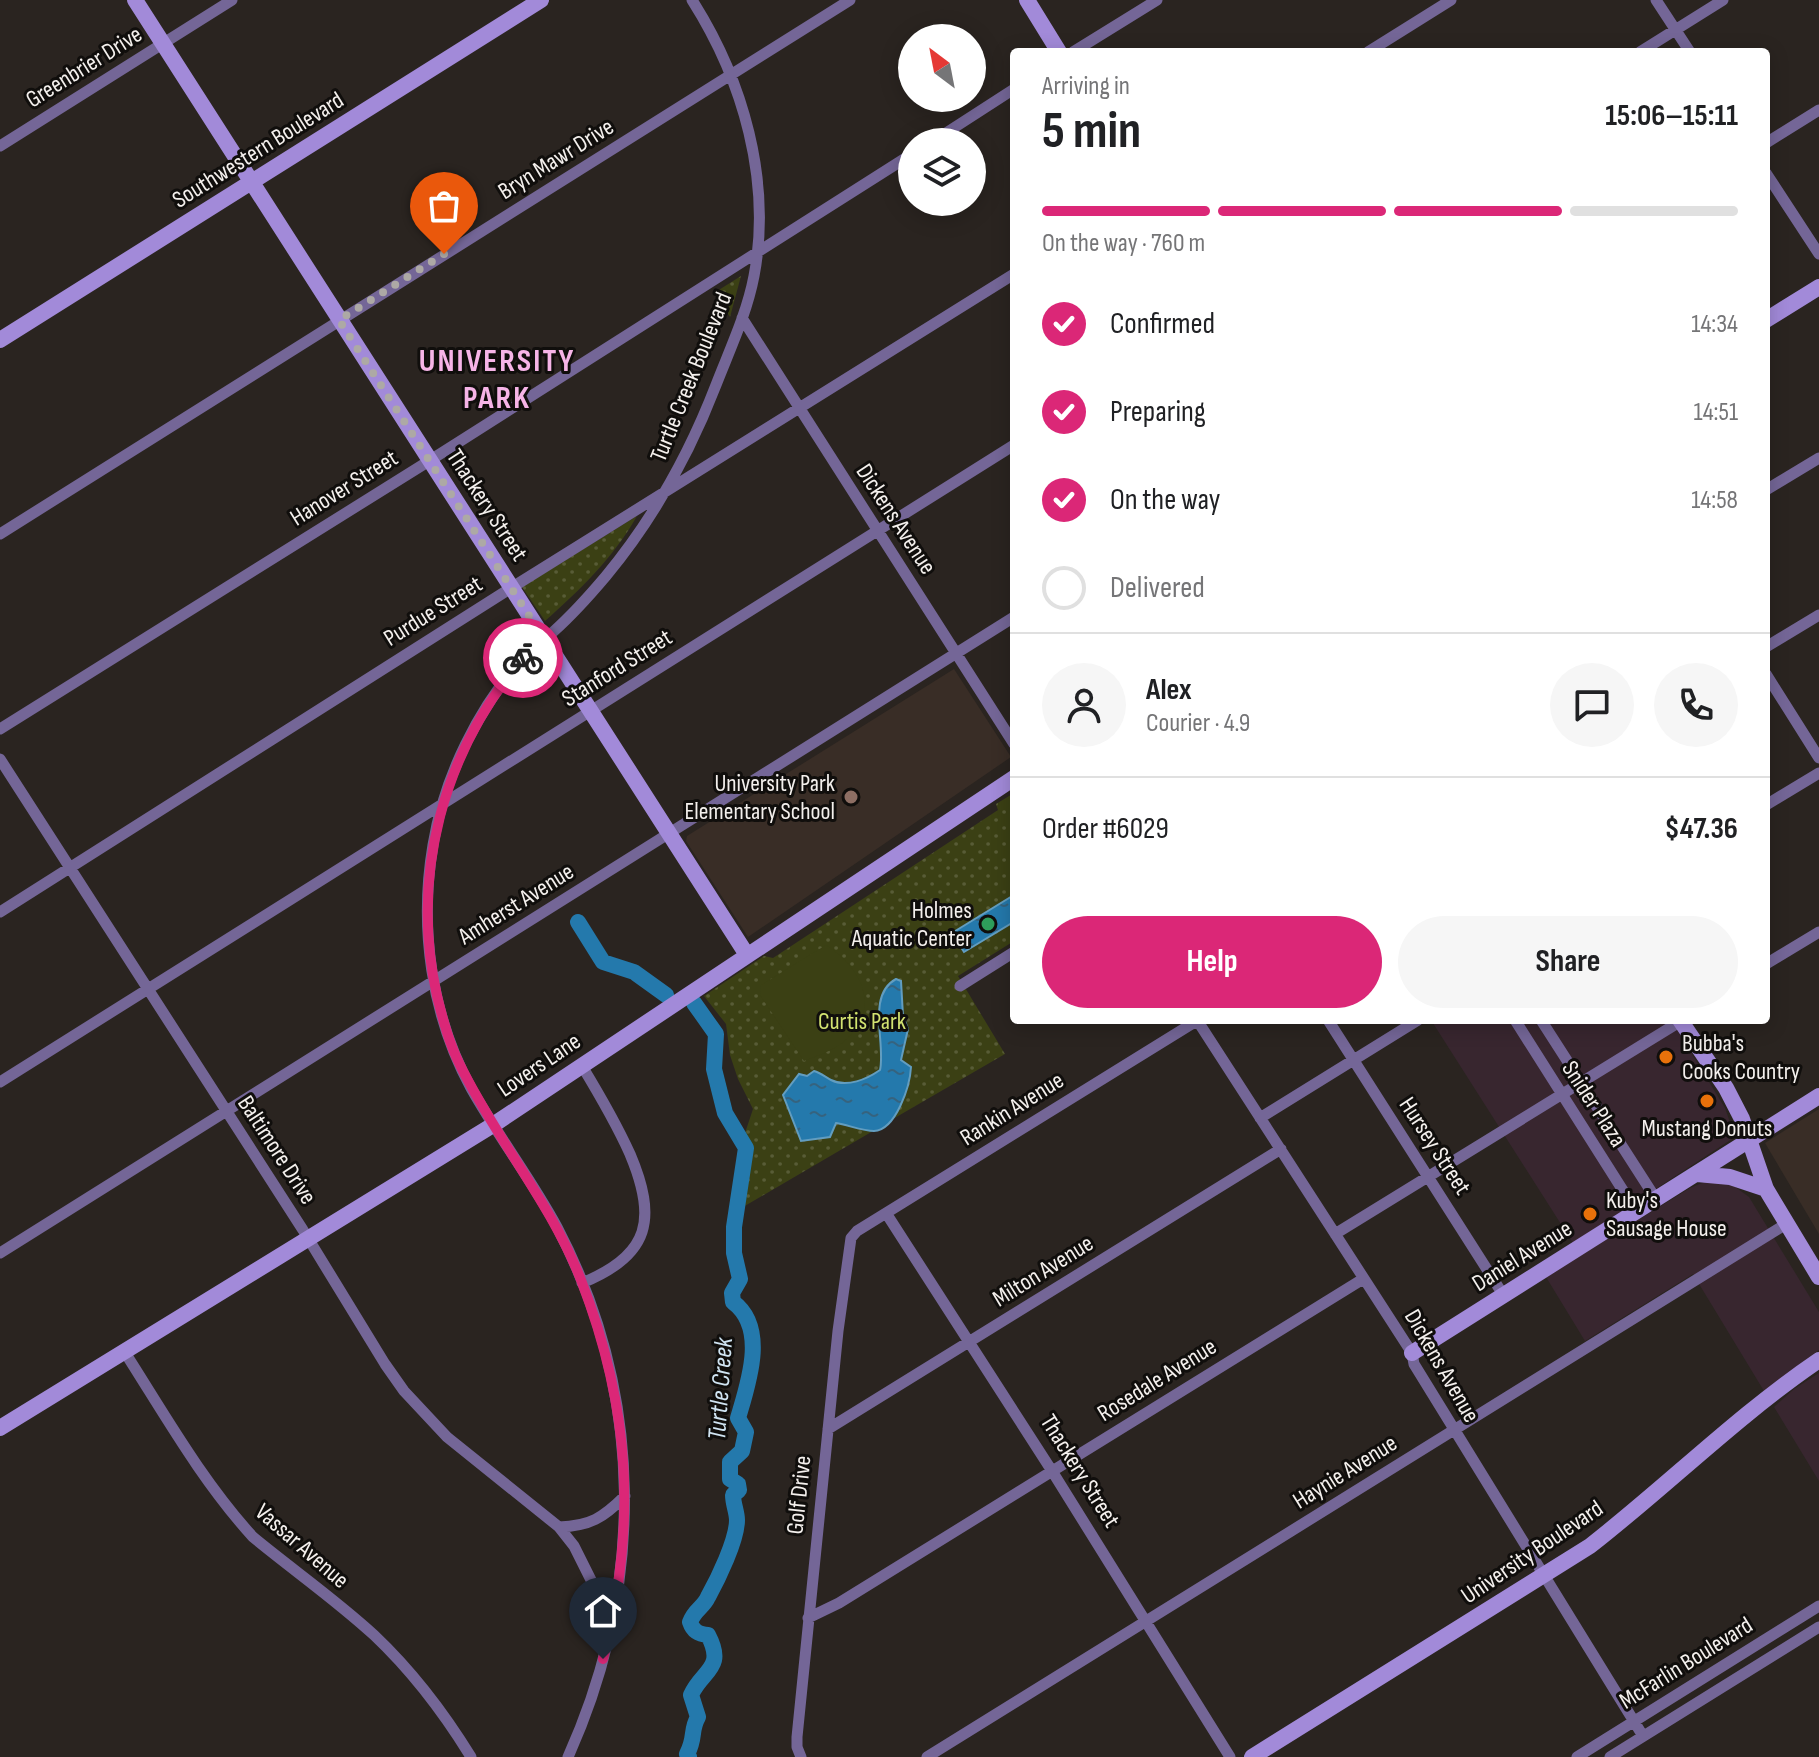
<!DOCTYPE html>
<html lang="en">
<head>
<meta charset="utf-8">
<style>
  body { margin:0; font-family:"Sofia Sans Condensed",sans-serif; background:#f6f6f6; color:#202124; height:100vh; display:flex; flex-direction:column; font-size:30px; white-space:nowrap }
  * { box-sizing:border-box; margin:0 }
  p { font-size:26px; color:#757577 }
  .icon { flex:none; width:44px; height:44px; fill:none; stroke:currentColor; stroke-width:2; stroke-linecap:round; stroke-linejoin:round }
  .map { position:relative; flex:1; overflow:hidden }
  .sheet { position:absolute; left:1010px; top:48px; width:760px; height:976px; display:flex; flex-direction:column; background:#fff; border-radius:8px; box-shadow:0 4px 20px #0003 }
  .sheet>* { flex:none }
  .needle { width:52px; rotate:328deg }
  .tools { position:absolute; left:898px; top:24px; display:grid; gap:16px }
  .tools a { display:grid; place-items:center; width:88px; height:88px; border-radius:50%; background:#fff; box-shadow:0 4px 20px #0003; font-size:40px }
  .pin { position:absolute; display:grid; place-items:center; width:68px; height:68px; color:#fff; margin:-82px -34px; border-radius:50% 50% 50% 0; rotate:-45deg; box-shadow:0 0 8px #0007 }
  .pin .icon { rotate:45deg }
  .courier { position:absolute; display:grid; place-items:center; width:80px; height:80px; margin:-40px; border:6px solid #db2777; border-radius:50%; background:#fff; color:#222; box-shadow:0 2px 10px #0007 }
  .head em { font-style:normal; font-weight:700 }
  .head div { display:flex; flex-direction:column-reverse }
  .head { display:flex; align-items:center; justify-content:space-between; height:136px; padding:0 32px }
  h1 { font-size:52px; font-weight:700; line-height:60px }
  .bar { display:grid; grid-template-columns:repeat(4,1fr); gap:12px 8px; align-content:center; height:96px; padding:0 32px }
  .bar i { height:10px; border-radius:6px; background:#e0e0e0 }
  .bar .active { background:#db2777 }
  .bar p { grid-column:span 4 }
  .line { display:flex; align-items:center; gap:20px; padding:0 32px; border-top:2px solid #e0e0e0 }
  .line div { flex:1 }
  .round { display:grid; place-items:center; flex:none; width:84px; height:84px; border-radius:42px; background:#f6f6f6 }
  ol { padding:0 32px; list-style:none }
  li { display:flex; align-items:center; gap:24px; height:88px }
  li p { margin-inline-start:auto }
  li .icon { padding:8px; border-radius:50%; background:#db2777; color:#fff; stroke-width:4 }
  li:last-child { color:#757577 }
  li i { width:44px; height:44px; border:4px solid #e0e0e0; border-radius:50% }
  .button { display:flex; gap:16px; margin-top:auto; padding:16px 32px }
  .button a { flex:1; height:92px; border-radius:48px; background:#db2777; color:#fff; font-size:32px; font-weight:700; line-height:92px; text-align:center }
  .button a+a { background:#f6f6f6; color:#202124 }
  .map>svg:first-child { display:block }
  .commercial { fill:#38262f }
  .built { fill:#392d26 }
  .grass { fill:url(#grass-dots) }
  .garden { fill:#3b4014 }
  .water { fill:url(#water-ripples); stroke:#629dc0; stroke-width:2 }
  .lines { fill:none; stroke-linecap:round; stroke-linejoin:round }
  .river { stroke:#2479ac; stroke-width:16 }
  .street { stroke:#746697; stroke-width:11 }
  .secondary { stroke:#a28ad9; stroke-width:16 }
  .done { stroke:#ada9a5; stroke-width:8; stroke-dasharray:0 14.4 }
  .route { stroke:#db2777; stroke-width:10 }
  .education-dot { fill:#8d6e63; stroke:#100e0c; stroke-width:3 }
  .leisure-dot { fill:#2e9e5b; stroke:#100e0c; stroke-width:3 }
  .food-dot { fill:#e8710a; stroke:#100e0c; stroke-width:3 }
  .labels { text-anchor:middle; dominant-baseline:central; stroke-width:6; stroke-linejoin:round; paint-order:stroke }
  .street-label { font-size:24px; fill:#f4f0ed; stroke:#100e0c }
  .poi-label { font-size:24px; fill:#f4f0ed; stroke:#100e0c; text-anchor:end }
  .park-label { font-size:24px; fill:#d3e371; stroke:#100e0c }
  .water-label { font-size:26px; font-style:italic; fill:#d0e4f2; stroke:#100e0c }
  .district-label { font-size:32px; font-weight:bold; letter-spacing:2px; fill:#f6b4e7; stroke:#100e0c }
</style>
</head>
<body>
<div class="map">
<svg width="1819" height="1757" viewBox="0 0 1819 1757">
  <defs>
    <pattern id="grass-dots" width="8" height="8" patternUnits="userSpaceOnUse" patternTransform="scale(2)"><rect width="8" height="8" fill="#3b4014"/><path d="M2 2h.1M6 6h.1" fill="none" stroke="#585c36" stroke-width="1.8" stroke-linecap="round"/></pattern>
    <pattern id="water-ripples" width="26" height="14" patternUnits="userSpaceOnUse" patternTransform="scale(2)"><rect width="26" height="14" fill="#2479ac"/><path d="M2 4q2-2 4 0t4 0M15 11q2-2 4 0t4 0" fill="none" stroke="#35637f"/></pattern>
  </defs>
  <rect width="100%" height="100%" fill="#2a2420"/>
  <!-- commercial -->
  <path class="commercial" d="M 1431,1020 L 1671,1020 L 1725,1108 L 1735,1137 L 1573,1243 Z
    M 1712,1179 L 1727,1181 L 1749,1197 L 1819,1312 L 1819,1350 L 1764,1391 L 1693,1274 L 1585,1341 L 1546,1277 L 1690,1188 Z
    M 1819,1373 L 1819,1481 L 1774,1407 L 1794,1389 Z"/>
  <!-- built -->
  <path class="built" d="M 954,669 L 1011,757 L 748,937 L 686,841 L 687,836 Z
    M 1819,1109 L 1819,1234 L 1765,1143 Z"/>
  <!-- grass -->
  <path class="grass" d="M 741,276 L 730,317 L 714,293 Z
    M 637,516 C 614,557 580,590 545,621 L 522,587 Z
    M 1014,793 L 1014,941 L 958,976 L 1005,1054 L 886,1123 L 881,1129 L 873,1131 L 731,1214 L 738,1154 L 753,1109 L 738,1079 L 730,1055 L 726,1024 L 704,996 L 764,956 L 773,958 L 998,810 L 996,804 Z"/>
  <!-- garden -->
  <path class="garden" d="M 826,945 C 859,966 882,1005 848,1038 C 836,1050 819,1055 804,1061 L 760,995 L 761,985 Z"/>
  <!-- water -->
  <path class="water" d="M 1014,895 L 1014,925 L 1012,923 L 964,952 L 952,933 Z
    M 896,979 L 901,981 L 903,1016 L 908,1029 L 901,1060 L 911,1067 C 910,1086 896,1130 874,1131 C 863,1131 848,1125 836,1123 L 830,1137 L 801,1141 L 783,1095 L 799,1074 L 807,1076 L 814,1071 C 821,1073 825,1077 831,1080 C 847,1088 867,1079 880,1070 C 886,1044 866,995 896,979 Z"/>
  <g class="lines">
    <!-- river -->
    <path class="river" d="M 578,922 L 603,962 L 634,972 L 666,995
      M 689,1757 L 687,1754 C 696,1737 690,1731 698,1717 L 691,1695 C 702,1670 726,1669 708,1635 C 698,1634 693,1631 690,1622 C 695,1609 703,1608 708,1597 C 718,1579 737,1540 737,1520 C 737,1512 733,1504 733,1495 L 739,1490 L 738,1484 L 730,1479 L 730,1462 L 742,1451 L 746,1432 L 738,1418 C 748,1384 768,1328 733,1302 L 732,1293 L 740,1279 L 734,1253 L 734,1227 L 746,1148 L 725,1113 L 714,1069 L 716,1034 L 694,1003"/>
    <!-- street -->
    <path class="street" d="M 1656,0 L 1690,52
      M 1073,52 L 1157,0
      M 1368,52 L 1451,0
      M 1640,52 L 1723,0
      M 932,142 L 1014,89
      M 1766,143 L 1819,110
      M 0,146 L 232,0
      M 1766,173 L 1819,254
      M 742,318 L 1014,744
      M 1766,490 L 1819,458
      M 0,534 L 850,0
      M 1766,647 L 1819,615
      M 1766,674 L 1819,758
      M 0,729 L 429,461 L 912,154
      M 0,759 L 303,1230 L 385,1364 L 404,1391 L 447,1437 L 559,1527 L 574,1546 L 594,1586 L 606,1638
      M 1766,805 L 1819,773
      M 0,912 L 511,588 L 1014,274
      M 1766,964 L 1819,932
      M 960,986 L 1014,952
      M 1197,1020 L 1412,1353 L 1414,1364 L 1643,1736
      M 1328,1020 L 1504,1296
      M 1515,1020 L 1636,1211
      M 1541,1020 L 1656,1199
      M 582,1066 C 599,1094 616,1123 630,1154 C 657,1218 651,1255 582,1283
      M 0,1082 L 1014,445
      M 1260,1118 L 1418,1020
      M 886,1213 L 1052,1471 L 1230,1757
      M 1335,1234 L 1681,1021
      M 0,1253 L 1014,617
      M 124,1351 C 165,1415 202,1481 253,1537 C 293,1570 336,1600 374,1635 C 412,1671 444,1713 471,1757
      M 828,1429 L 1281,1149
      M 559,1527 C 590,1526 603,1518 625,1496
      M 808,1618 L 839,1603 L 1363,1279
      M 568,1757 C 645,1586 645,1395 557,1227 C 531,1179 498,1136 471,1088 C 431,1015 419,927 433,845 C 444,777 478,708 524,657 C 533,647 543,640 553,632 C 572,615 590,595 606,576 C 654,518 689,455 716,385 C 730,349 747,313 754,276 C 772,181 743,80 692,0
      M 801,1757 L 797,1747 L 797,1737 L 838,1331 L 851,1238 L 857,1231 L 1198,1020
      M 927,1757 L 1786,1224
      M 1577,1757 L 1819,1606
      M 1610,1757 L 1819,1627"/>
    <!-- secondary -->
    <path class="secondary" d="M 135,0 L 747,955
      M 1027,0 L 1059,52
      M 1766,320 L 1819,287
      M 0,340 L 541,0
      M 1680,1020 L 1726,1088 L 1742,1119 L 1766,1189 L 1819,1277
      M 1697,1174 L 1730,1177 L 1766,1189
      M 1412,1353 L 1819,1096
      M 0,1428 L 493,1125 L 1014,778
      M 1252,1757 L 1590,1546 C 1667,1486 1738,1415 1819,1360"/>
  </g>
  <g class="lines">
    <!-- done -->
    <path class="done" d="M 444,254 L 339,320 L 544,639 L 523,658"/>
    <!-- route -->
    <path class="route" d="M 523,658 C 443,752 410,875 437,996 C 443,1020 449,1043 460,1065 C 496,1139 551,1203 581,1280 C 631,1409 637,1526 603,1659"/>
  </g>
  <!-- markers -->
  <circle class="education-dot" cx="851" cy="797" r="8"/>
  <circle class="leisure-dot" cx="988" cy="924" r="8"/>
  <g class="food-dot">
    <circle cx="1666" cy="1057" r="8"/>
    <circle cx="1707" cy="1101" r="8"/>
    <circle cx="1590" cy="1214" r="8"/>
  </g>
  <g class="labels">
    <!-- street labels -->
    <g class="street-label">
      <text transform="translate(84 67) rotate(-32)">Greenbrier Drive</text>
      <text transform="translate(258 150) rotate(-32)">Southwestern Boulevard</text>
      <text transform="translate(556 159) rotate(-32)">Bryn Mawr Drive</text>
      <text transform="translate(691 377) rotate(-68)">Turtle Creek Boulevard</text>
      <text transform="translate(344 488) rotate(-32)">Hanover Street</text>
      <text transform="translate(487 505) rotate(57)">Thackery Street</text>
      <text transform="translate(896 519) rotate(57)">Dickens Avenue</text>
      <text transform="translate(433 611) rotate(-32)">Purdue Street</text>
      <text transform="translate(617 668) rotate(-32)">Stanford Street</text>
      <text transform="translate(516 904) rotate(-32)">Amherst Avenue</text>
      <text transform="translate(539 1065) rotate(-34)">Lovers Lane</text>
      <text transform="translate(1594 1104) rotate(57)">Snider Plaza</text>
      <text transform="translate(1012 1109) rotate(-32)">Rankin Avenue</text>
      <text transform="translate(1435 1146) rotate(57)">Hursey Street</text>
      <text transform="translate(277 1150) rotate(57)">Baltimore Drive</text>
      <text transform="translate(1522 1256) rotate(-32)">Daniel Avenue</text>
      <text transform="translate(1043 1271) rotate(-32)">Milton Avenue</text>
      <text transform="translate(1442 1366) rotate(60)">Dickens Avenue</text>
      <text transform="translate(1157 1380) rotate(-32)">Rosedale Avenue</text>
      <text transform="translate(1080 1471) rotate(58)">Thackery Street</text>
      <text transform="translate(1345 1472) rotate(-32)">Haynie Avenue</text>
      <text transform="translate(799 1495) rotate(-84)">Golf Drive</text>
      <text transform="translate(302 1546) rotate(41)">Vassar Avenue</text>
      <text transform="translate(1532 1552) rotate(-34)">University Boulevard</text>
      <text transform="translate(1686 1663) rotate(-32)">McFarlin Boulevard</text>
    </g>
    <!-- poi labels -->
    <g class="poi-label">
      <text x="835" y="783">University Park<tspan x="835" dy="28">Elementary School</tspan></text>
      <text x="972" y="910">Holmes<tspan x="972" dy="28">Aquatic Center</tspan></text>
      <text x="1682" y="1043" text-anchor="start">Bubba's<tspan x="1682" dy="28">Cooks Country</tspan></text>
      <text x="1707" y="1128" text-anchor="middle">Mustang Donuts</text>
      <text x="1606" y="1200" text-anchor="start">Kuby's<tspan x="1606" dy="28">Sausage House</tspan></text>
    </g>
    <!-- park labels -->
    <g class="park-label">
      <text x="862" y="1021">Curtis Park</text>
    </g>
    <!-- water labels -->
    <g class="water-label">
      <text transform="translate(721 1389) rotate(-86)">Turtle Creek</text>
    </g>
    <!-- district labels -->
    <g class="district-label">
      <text x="497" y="361">UNIVERSITY<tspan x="497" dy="37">PARK</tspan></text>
    </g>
  </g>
</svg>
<div class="tools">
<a><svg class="needle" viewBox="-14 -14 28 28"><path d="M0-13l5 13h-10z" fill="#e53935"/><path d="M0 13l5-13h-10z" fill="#757577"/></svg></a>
<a><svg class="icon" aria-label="layers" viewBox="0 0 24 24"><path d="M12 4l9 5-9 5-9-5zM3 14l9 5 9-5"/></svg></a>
</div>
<div class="pin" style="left:444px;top:254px;background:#ea580c"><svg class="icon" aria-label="bag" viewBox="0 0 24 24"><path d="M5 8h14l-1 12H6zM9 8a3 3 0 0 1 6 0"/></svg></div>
<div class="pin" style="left:603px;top:1659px;background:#1f2937"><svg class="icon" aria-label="home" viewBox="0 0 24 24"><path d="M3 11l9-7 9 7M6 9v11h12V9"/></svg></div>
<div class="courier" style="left:523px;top:658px"><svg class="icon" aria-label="bike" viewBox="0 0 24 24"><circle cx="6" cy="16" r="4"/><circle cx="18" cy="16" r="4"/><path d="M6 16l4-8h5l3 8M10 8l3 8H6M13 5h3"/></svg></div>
<section class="sheet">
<div class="head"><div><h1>5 min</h1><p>Arriving in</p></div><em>15:06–15:11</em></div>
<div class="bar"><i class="active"></i><i class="active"></i><i class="active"></i><i></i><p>On the way · 760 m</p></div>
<ol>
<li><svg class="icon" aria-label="check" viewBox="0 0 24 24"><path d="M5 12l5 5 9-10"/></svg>Confirmed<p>14:34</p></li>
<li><svg class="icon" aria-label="check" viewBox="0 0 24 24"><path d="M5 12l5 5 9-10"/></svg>Preparing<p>14:51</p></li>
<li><svg class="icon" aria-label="check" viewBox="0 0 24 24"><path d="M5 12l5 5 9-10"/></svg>On the way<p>14:58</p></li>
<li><i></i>Delivered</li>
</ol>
<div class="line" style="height:144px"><a class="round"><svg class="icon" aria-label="person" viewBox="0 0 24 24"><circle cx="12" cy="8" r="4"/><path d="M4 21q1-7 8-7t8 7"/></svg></a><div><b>Alex</b><p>Courier · 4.9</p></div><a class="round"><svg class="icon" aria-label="chat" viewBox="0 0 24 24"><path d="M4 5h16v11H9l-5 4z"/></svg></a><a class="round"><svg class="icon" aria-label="phone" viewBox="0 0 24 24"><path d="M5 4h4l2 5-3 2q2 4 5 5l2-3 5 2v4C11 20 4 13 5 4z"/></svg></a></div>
<div class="line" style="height:104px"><div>Order #6029</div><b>$47.36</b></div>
<div class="button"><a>Help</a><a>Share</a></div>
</section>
</div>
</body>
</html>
